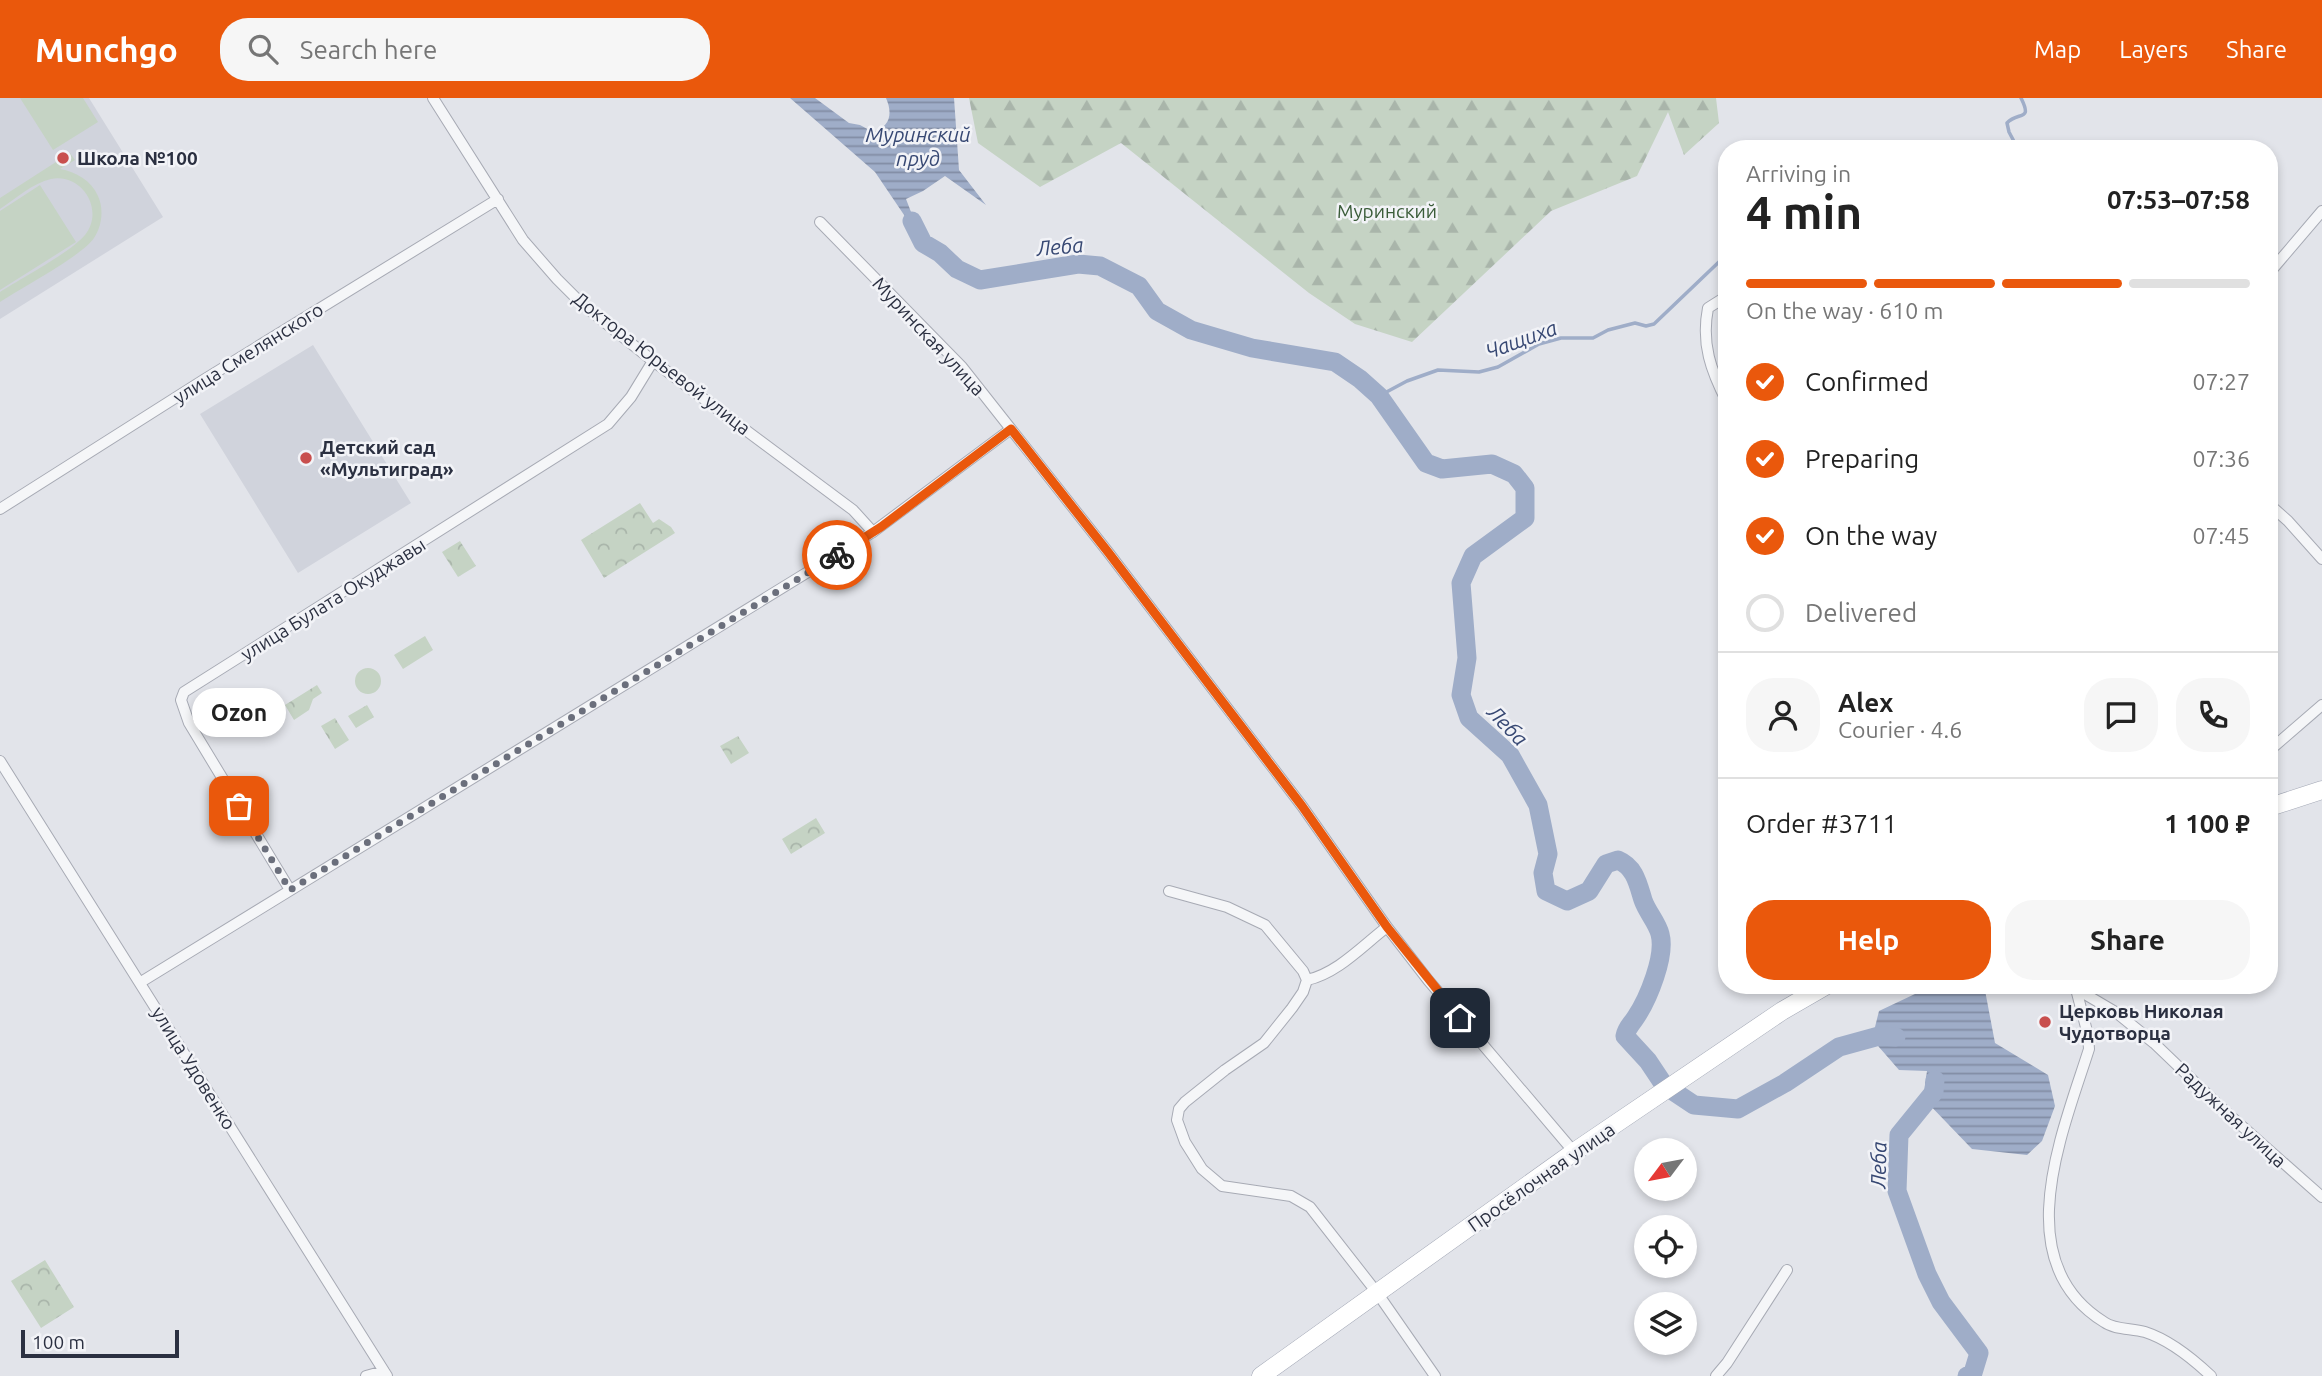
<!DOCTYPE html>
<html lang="en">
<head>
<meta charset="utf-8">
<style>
  body { margin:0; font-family:Ubuntu,sans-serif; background:#f6f6f6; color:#222; height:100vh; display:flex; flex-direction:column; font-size:26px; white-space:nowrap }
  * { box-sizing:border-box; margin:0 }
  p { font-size:23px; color:#767676 }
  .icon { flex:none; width:38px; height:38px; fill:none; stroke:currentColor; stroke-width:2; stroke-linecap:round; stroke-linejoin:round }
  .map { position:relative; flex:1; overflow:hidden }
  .drawer { position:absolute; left:1718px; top:42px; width:560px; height:854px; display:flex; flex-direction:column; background:#fff; border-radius:28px; box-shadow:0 4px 10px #0003 }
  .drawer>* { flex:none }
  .needle { width:46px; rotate:238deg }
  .tools { position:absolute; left:1634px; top:1040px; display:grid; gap:14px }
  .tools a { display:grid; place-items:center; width:63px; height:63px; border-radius:50%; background:#fff; box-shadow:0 4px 10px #0003; font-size:35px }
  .scale { position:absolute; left:21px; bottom:18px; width:158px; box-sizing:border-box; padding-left:7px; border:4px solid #2b3041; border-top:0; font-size:19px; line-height:24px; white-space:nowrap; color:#2b3041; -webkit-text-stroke:5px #f2f3f7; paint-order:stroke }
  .pin { position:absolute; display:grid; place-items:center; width:60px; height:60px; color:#fff; margin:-30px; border-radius:14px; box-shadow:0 4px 10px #0006 }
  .courier { position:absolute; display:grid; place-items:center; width:70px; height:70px; margin:-35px; border:5px solid #ea580c; border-radius:50%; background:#fff; color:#222; box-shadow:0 2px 9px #0007 }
  .bubble { position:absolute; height:49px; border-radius:24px; background:#fff; box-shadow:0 4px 10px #0003; font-size:23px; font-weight:700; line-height:49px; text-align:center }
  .summary em { font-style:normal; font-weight:700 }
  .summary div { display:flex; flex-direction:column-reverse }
  .summary { display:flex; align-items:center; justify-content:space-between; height:119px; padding:0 28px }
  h1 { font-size:46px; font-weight:700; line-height:52px }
  .bar { display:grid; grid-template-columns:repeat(4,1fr); gap:10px 7px; align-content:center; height:84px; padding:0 28px }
  .bar i { height:9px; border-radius:5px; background:#e0e0e0 }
  .bar .active { background:#ea580c }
  .bar p { grid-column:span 4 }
  .line { display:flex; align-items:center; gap:18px; padding:0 28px; border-top:2px solid #e0e0e0 }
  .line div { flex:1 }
  .round { display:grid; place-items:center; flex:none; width:74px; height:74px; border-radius:28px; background:#f6f6f6 }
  ol { padding:0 28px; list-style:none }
  li { display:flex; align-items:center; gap:21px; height:77px }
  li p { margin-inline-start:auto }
  li .icon { padding:7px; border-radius:50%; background:#ea580c; color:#fff; stroke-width:4 }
  li:last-child { color:#767676 }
  li i { width:38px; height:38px; border:4px solid #e0e0e0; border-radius:50% }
  .primary-button { display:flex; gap:14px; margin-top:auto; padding:14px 28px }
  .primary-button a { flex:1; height:80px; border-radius:28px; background:#ea580c; color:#fff; font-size:28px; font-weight:700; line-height:80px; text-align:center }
  .primary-button a+a { background:#f6f6f6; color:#222 }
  header { display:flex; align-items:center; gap:42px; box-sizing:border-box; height:98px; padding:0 35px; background:#ea580c; color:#fff }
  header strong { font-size:33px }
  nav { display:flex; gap:38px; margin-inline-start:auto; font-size:24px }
  .search { width:490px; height:63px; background:#f6f6f6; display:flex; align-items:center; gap:18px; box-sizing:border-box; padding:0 24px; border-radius:28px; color:#767676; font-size:26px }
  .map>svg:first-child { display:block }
  .built { fill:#d0d3dc }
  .grass { fill:#c5d3c4 }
  .forest { fill:url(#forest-firs) }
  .park { fill:url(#park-crowns) }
  .water { fill:url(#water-rules) }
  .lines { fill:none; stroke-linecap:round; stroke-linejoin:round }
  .stream { stroke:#9fadc8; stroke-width:3.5 }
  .river { stroke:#9fadc8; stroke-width:19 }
  .street-casing { stroke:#a7aab4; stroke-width:12 }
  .primary-casing { stroke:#a2a7b5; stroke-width:19 }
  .street { stroke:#f5f6f8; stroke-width:10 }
  .primary { stroke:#fff; stroke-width:18 }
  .done { stroke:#6b6f7c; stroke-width:7; stroke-dasharray:0 12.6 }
  .route { stroke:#ea580c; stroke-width:9 }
  .poi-dot { fill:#c84f4e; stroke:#f2f3f7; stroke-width:2.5 }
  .labels { text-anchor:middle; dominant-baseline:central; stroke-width:5; stroke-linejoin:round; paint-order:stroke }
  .poi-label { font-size:19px; font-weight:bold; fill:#2b3041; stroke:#f2f3f7; text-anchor:start }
  .park-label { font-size:19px; fill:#3a5c39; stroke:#f2f3f7 }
  .street-label { font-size:19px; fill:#2b3041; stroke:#f2f3f7 }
  .water-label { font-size:21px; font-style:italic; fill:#374873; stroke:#f2f3f7 }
</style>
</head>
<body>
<header>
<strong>Munchgo</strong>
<div class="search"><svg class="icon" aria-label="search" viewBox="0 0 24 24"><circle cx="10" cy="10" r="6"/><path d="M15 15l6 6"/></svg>Search here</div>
<nav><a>Map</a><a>Layers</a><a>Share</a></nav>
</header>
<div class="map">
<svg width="2322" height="1278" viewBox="0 0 2322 1278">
  <defs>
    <pattern id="forest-firs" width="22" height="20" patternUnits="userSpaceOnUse" patternTransform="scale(1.75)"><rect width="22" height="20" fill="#c5d3c4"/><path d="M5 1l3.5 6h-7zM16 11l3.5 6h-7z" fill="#a9b5aa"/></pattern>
    <pattern id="park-crowns" width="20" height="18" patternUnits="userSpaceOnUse" patternTransform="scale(1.75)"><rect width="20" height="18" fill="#c5d3c4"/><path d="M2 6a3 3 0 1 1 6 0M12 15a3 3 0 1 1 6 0" fill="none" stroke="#a9b5aa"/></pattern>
    <pattern id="water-rules" width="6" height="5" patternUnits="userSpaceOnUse" patternTransform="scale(1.75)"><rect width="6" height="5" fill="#9fadc8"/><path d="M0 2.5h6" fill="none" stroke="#828da4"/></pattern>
  </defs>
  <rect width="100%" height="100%" fill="#e2e4ea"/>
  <!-- built -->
  <path class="built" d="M 0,0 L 89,0 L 163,119 L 0,221 Z
    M 313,247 L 411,405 L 298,475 L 200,316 Z"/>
  <!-- grass -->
  <path class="grass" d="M 20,0 L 83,0 L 98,24 L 53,52 Z
    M 70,55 L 75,62 L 60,71 C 76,74 91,82 98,98 C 104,111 102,128 94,140 C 82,158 21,190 0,204 L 0,194 C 20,181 71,154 85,137 C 105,112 82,75 51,81 C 33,85 15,101 0,111 L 0,100 Z
    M 40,87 L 76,144 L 0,192 L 0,113 Z
    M 425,538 L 433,552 L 403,571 L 394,557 Z
    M355 583a13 13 0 1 1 26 0a13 13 0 1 1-26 0Z"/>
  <!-- forest -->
  <path class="forest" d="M 969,0 L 1716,0 L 1719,25 L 1684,57 L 1668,14 L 1637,78 L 1551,113 L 1412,244 L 1355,226 L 1309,195 L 1121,45 L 1040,89 L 978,45 Z"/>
  <!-- park -->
  <path class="park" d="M 640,405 L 653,425 L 659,421 L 671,429 L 675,435 L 604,480 L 581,442 Z
    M 460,443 L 476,468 L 458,479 L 442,454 Z
    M 317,587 L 322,595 L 313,601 L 309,612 L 294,622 L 285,607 Z
    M 367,607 L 374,619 L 356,630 L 348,618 Z
    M 335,620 L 349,642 L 335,651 L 321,628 Z
    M 738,638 L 749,655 L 731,666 L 720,648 Z
    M 816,720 L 825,735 L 791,756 L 782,741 Z
    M 45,1162 L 74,1209 L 41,1230 L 11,1183 Z"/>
  <!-- water -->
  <path class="water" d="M 790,0 L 815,0 L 849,25 L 860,27 L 873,34 C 890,29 893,16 886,0 L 954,0 L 959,72 L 986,107 L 945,78 L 923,93 L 906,101 L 923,145 L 875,74 Z
    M 1934,887 L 1984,887 L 1995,945 L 2048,977 L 2055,1008 L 2042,1043 L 2027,1057 L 1972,1051 L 1923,1000 L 1927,973 L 1899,972 L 1872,941 L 1879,913 Z"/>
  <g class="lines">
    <!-- stream -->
    <path class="stream" d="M 2018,51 L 2009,34 L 2007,25 C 2018,13 2033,24 2021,0
      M 1379,298 L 1407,283 L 1438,272 L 1479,274 L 1498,269 L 1539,246 L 1561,240 L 1593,240 L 1608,232 L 1635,225 L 1646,228 L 1654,226 L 1722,161 L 1727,150"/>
    <!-- river -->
    <path class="river" d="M 912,123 L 923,145 L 940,155 L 957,171 L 980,182 L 1078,166 L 1100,168 L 1139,188 L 1157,213 L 1191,232 L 1252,250 L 1335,264 L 1360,281 L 1379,298 L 1426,365 L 1442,371 L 1492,366 L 1514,376 L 1525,390 L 1525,420 L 1473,458 L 1461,485 L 1467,560 L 1461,597 L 1469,620 L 1510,657 L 1538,707 L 1548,756 L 1543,775 L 1546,793 L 1567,803 L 1589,793 L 1606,766 L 1618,762 C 1635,769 1638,786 1643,802 C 1647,814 1657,824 1660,836 C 1666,858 1648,901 1636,919 C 1631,927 1627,929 1625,938 L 1648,963 L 1664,987 L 1694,1007 L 1738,1011 L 1785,985 L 1839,949 L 1879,938 L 1896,939
      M 1935,982 L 1934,994 L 1899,1037 L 1897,1093 L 1927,1176 L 1941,1204 L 1979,1255 L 1972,1278 L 1967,1278"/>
    <!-- street casing -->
    <g class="street-casing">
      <path id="street" d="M 433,0 L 523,142 L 557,181 L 582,206 L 653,263 L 853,412 L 873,434
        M 820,124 L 962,269 L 1108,454 L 1302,708 L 1387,829 L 1428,882 L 1574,1054
        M 2270,174 L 2322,113
        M 1727,198 L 1708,210 C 1701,246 1711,273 1727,304
        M 2270,407 L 2288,423 L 2322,461
        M 0,411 L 205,281 L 498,101
        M 2270,652 L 2322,607
        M 0,663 L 387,1278
        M 290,792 L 189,625 L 181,602 L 184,594 L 608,326 L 631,299 L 653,263
        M 1169,793 L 1227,809 L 1265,827 L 1303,873 L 1307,882 L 1303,894 L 1292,910 L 1264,945 L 1225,972 L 1185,1004 L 1179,1011 L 1177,1022 L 1185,1044 L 1202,1071 L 1222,1088 L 1291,1098 L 1310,1109 L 1378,1196 L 1435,1278
        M 1307,882 C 1338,875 1362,848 1387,829
        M 141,884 L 873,434 L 1011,331
        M 2073,889 L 2117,915 L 2154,945 L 2226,1014 L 2322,1099
        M 2076,891 L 2088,937 L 2089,951 C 2062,1036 2007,1164 2104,1224 C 2115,1232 2132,1230 2145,1234 C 2170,1242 2193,1261 2211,1278
        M 366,1278 L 384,1273
        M 1716,1278 L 1727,1265 L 1787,1172"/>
    </g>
    <!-- primary casing -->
    <g class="primary-casing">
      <path id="primary" d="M 2270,709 L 2322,692
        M 1261,1278 L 1574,1054 L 1782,913 L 1827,887"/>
    </g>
    <!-- street -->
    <use href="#street" class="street"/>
    <!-- primary -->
    <use href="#primary" class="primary"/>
  </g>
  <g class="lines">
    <!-- done -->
    <path class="done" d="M 239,708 L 290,792 L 837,457"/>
    <!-- route -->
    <path class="route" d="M 837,457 L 881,429 L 1011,331 L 1108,454 L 1302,708 L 1387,829 L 1460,920"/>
  </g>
  <!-- markers -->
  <g class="poi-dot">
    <circle cx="63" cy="60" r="7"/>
    <circle cx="306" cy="360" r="7"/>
    <circle cx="2045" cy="924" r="7"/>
  </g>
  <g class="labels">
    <!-- poi labels -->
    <g class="poi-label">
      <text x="77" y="60">Школа №100</text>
      <text x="320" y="349">Детский сад<tspan x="320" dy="22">«Мультиград»</tspan></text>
      <text x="2059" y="913">Церковь Николая<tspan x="2059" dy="22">Чудотворца</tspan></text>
    </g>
    <!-- park labels -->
    <g class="park-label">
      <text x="1387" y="113">Муринский</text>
    </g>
    <!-- street labels -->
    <g class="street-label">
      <text transform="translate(929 238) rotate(47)">Муринская улица</text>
      <text transform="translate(248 255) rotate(-32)">улица Смелянского</text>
      <text transform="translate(662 265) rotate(38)">Доктора Юрьевой улица</text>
      <text transform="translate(333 501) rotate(-32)">улица Булата Окуджавы</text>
      <text transform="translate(194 970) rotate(58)">улица Удовенко</text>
      <text transform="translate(2231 1017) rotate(43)">Радужная улица</text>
      <text transform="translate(1541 1079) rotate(-35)">Просёлочная улица</text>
    </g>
    <!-- water labels -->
    <g class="water-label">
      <text x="918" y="36">Муринский<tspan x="918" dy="24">пруд</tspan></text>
      <text transform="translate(1060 148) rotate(-5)">Леба</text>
      <text transform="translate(1521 241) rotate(-20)">Чащиха</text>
      <text transform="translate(1508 627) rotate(46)">Леба</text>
      <text transform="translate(1878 1067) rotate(-89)">Леба</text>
    </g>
  </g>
</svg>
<div class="tools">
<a><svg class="needle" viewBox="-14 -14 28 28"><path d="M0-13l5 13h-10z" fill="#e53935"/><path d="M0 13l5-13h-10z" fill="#767676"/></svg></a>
<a><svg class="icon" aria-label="locate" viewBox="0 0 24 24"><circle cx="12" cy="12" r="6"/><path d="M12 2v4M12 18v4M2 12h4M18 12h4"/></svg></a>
<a><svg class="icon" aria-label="layers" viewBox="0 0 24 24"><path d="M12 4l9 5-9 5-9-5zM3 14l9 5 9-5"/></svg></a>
</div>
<div class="scale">100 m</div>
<div class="pin" style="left:239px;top:708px;background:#ea580c"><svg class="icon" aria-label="bag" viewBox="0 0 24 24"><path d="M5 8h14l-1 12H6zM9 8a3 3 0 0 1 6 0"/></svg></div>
<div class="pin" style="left:1460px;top:920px;background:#1f2937"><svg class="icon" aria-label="home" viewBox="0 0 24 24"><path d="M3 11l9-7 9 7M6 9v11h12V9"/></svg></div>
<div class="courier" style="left:837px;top:457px"><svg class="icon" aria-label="bike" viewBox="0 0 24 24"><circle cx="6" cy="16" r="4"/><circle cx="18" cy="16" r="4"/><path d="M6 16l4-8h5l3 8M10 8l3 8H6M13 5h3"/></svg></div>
<div class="bubble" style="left:192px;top:590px;width:94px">Ozon</div>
<section class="drawer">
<div class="summary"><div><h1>4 min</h1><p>Arriving in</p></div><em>07:53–07:58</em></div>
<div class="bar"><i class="active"></i><i class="active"></i><i class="active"></i><i></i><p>On the way · 610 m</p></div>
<ol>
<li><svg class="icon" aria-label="check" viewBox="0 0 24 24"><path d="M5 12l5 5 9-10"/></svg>Confirmed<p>07:27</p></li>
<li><svg class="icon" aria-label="check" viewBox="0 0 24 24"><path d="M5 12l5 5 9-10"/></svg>Preparing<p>07:36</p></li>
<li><svg class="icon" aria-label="check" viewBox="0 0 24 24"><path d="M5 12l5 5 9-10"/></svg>On the way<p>07:45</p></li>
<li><i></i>Delivered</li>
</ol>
<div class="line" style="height:126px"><a class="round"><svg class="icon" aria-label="person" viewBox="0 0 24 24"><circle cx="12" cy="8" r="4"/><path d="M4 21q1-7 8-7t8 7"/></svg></a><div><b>Alex</b><p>Courier · 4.6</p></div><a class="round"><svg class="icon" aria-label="chat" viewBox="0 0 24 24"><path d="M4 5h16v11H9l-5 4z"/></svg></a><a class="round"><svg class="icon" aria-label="phone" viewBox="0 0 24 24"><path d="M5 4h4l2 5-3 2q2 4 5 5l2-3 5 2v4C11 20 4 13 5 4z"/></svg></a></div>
<div class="line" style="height:91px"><div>Order #3711</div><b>1 100 ₽</b></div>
<div class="primary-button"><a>Help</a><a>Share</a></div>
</section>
</div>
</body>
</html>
